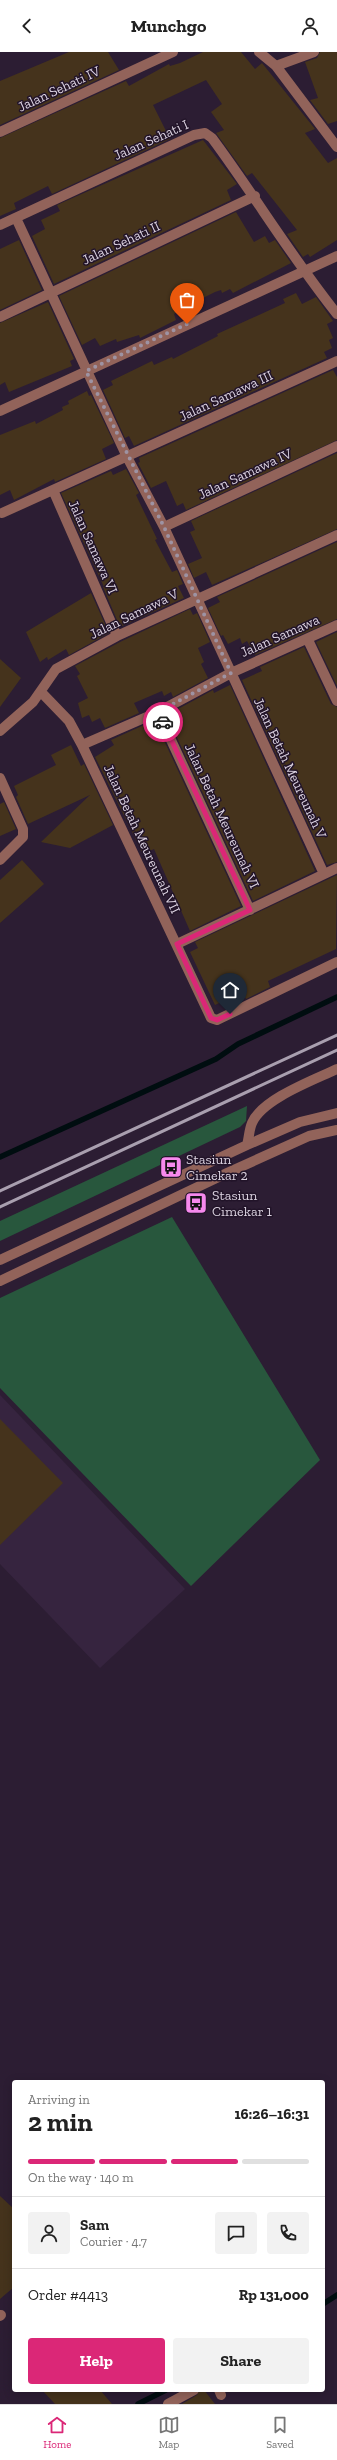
<!DOCTYPE html>
<html lang="en">
<head>
<meta charset="utf-8">
<style>
  body { margin:0; font-family:"Zilla Slab",serif; background:#f2f2f2; color:#222; height:100vh; display:flex; flex-direction:column; font-size:15px; white-space:nowrap }
  * { box-sizing:border-box; margin:0 }
  p { font-size:13px; color:#767676 }
  .icon { flex:none; width:22px; height:22px; fill:none; stroke:currentColor; stroke-width:2; stroke-linecap:round; stroke-linejoin:round }
  .map { position:relative; flex:1; overflow:hidden }
  .panel { position:absolute; left:12px; top:2028px; width:313px; height:312px; display:flex; flex-direction:column; background:#fff; border-radius:4px; box-shadow:0 2px 10px #0003 }
  .panel>* { flex:none }
  .pin { position:absolute; display:grid; place-items:center; width:34px; height:34px; color:#fff; margin:-41px -17px; border-radius:50% 50% 50% 0; rotate:-45deg; box-shadow:0 0 4px #0007 }
  .pin .icon { rotate:45deg }
  .courier { position:absolute; display:grid; place-items:center; width:40px; height:40px; margin:-20px; border:3px solid #db2777; border-radius:50%; background:#fff; color:#222; box-shadow:0 1px 5px #0007 }
  .head em { font-style:normal; font-weight:800 }
  .head div { display:flex; flex-direction:column-reverse }
  .head { display:flex; align-items:center; justify-content:space-between; height:68px; padding:0 16px }
  h1 { font-size:26px; font-weight:800; line-height:30px }
  .bar { display:grid; grid-template-columns:repeat(4,1fr); gap:6px 4px; align-content:center; height:48px; padding:0 16px }
  .bar i { height:5px; border-radius:3px; background:#e0e0e0 }
  .bar .selected { background:#db2777 }
  .bar p { grid-column:span 4 }
  .line { display:flex; align-items:center; gap:10px; padding:0 16px; border-top:1px solid #e0e0e0 }
  .line div { flex:1 }
  .round { display:grid; place-items:center; flex:none; width:42px; height:42px; border-radius:4px; background:#f2f2f2 }
  .button { display:flex; gap:8px; margin-top:auto; padding:8px 16px }
  .button a { flex:1; height:46px; border-radius:4px; background:#db2777; color:#fff; font-size:16px; font-weight:800; line-height:46px; text-align:center }
  .button a+a { background:#f2f2f2; color:#222 }
  header { display:flex; justify-content:space-between; align-items:center; height:52px; padding:0 16px; background:#fff; font-size:18px; font-weight:800 }
  .menu { display:flex; justify-content:space-around; align-items:center; height:56px; border-top:1px solid #e0e0e0; background:#fff; font-size:11px; color:#767676 }
  .menu a { display:grid; justify-items:center; gap:2px }
  .menu .selected { color:#db2777 }
  .map>svg:first-child { display:block }
  .built { fill:#36243f }
  .green { fill:#28573d }
  .lines { fill:none; stroke-linecap:round; stroke-linejoin:round }
  .stream { stroke:#000d10; stroke-width:5.5 }
  .building { fill:#45331c }
  .minor { stroke:#92635a; stroke-width:10 }
  .rail { stroke:#a99faf; stroke-width:3 }
  .done { stroke:#9e93a3; stroke-width:4; stroke-dasharray:0 7.2 }
  .route { stroke:#db2777; stroke-width:5 }
  .labels { text-anchor:middle; dominant-baseline:central; stroke-width:3; stroke-linejoin:round; paint-order:stroke }
  .street-label { font-size:14px; fill:#dbd2e0; stroke:#221429 }
  .poi-label { font-size:14px; fill:#dbd2e0; stroke:#221429; text-anchor:start }
</style>
</head>
<body>
<header><svg class="icon" aria-label="back" viewBox="0 0 24 24"><path d="M15 5l-7 7 7 7"/></svg>Munchgo<svg class="icon" aria-label="person" viewBox="0 0 24 24"><circle cx="12" cy="8" r="4"/><path d="M4 21q1-7 8-7t8 7"/></svg></header>
<div class="map">
<svg width="337" height="2352" viewBox="0 0 337 2352">
  <rect width="100%" height="100%" fill="#2c1d33"/>
  <!-- built -->
  <path class="built" d="M 0,1343 L 185,1537 L 100,1616 L 0,1512 Z"/>
  <!-- green -->
  <path class="green" d="M 247,1054 L 246,1069 L 240,1075 L 0,1189 L 0,1169 Z
    M 172,1165 L 320,1408 L 191,1534 L 0,1336 L 0,1246 Z"/>
  <g class="lines">
    <!-- stream -->
    <path class="stream" d="M 0,1105 L 216,1007 L 238,992 L 337,945
      M 323,2252 L 337,2243
      M 138,2352 L 166,2338"/>
  </g>
  <!-- building -->
  <path class="building" d="M 69,0 L 108,0 L 119,18 L 0,73 L 0,29 Z
    M 203,0 L 241,0 L 255,17 L 262,11 L 315,77 L 305,81 L 328,111 L 337,106 L 337,188 L 310,205 L 308,202 L 303,205 L 287,182 L 297,178 L 252,121 L 247,124 L 216,81 L 224,78 L 211,60 L 222,52 L 206,28 L 153,53 L 170,87 L 52,142 L 48,134 L 14,151 L 16,157 L 0,164 L 0,86 L 126,29 L 129,34 L 169,12 L 170,14 L 180,11 Z
    M 320,0 L 337,0 L 337,69 L 328,72 L 310,48 L 318,46 L 305,10 L 317,6 Z
    M 203,88 L 237,132 L 227,138 L 231,148 L 54,232 L 32,184 L 45,177 L 41,168 L 60,159 L 57,153 Z
    M 236,160 L 254,190 L 265,184 L 269,191 L 275,188 L 291,211 L 233,241 L 230,237 L 222,241 L 221,238 L 215,240 L 179,258 L 174,262 L 176,268 L 140,286 L 139,283 L 117,290 L 116,287 L 100,294 L 95,286 L 82,293 L 59,244 Z
    M 19,188 L 42,238 L 0,258 L 0,197 Z
    M 296,241 L 302,252 L 316,245 L 333,269 L 327,272 L 333,286 L 329,288 L 332,296 L 324,300 L 327,306 L 134,394 L 129,384 L 125,386 L 103,338 L 113,333 L 111,329 L 152,309 L 154,313 L 172,305 L 173,307 L 218,284 L 217,282 L 285,251 L 283,247 Z
    M 48,250 L 74,307 L 70,309 L 72,314 L 9,340 L 5,330 L 0,333 L 0,271 Z
    M 333,318 L 337,325 L 337,388 L 186,458 L 183,451 L 177,454 L 166,429 L 151,436 L 138,411 L 140,410 L 139,406 Z
    M 87,339 L 89,344 L 91,343 L 114,391 L 102,397 L 106,407 L 55,430 L 54,427 L 14,448 L 10,438 L 0,443 L 0,383 L 35,369 L 36,372 L 63,358 L 62,355 L 69,352 L 68,349 Z
    M 337,401 L 337,477 L 212,533 L 206,520 L 194,526 L 188,512 L 202,506 L 190,480 L 195,478 L 191,469 Z
    M 126,417 L 139,441 L 136,443 L 157,487 L 155,488 L 172,520 L 177,518 L 183,532 L 178,534 L 184,546 L 120,575 L 103,535 L 104,535 L 61,441 L 111,419 L 113,423 Z
    M 337,490 L 337,567 L 255,603 L 247,589 L 242,592 L 240,586 L 228,592 L 223,583 L 221,584 L 208,556 L 220,550 L 217,545 Z
    M 91,541 L 109,581 L 69,603 L 66,597 L 48,608 L 47,605 L 40,610 L 26,580 Z
    M 190,557 L 193,563 L 197,561 L 210,590 L 198,596 L 204,610 L 201,612 L 208,626 L 173,645 L 171,640 L 164,644 L 162,639 L 134,651 L 139,661 L 105,676 L 100,666 L 92,670 L 89,663 L 82,666 L 78,651 L 88,646 L 77,624 L 80,622 L 75,614 L 120,590 Z
    M 337,580 L 337,634 L 316,590 Z
    M 304,595 L 331,652 L 337,655 L 337,810 L 327,813 L 242,628 L 262,619 L 260,615 Z
    M 0,607 L 21,626 L 0,655 Z
    M 230,633 L 315,819 L 253,849 L 173,677 L 179,674 L 176,669 L 182,666 L 178,657 L 213,638 L 214,641 Z
    M 144,673 L 153,686 L 161,682 L 241,854 L 190,879 L 154,797 L 143,802 L 95,705 L 114,693 L 111,688 Z
    M 71,693 L 81,714 L 84,712 L 113,773 L 70,796 L 41,790 L 90,743 L 28,772 L 16,745 L 18,743 L 14,734 L 56,713 L 51,703 Z
    M 4,750 L 16,777 L 0,784 L 0,752 Z
    M 22,808 L 44,832 L 0,871 L 0,828 Z
    M 337,823 L 336,897 L 268,929 L 270,935 L 246,947 L 242,940 L 215,953 L 190,900 L 198,896 L 195,890 Z
    M 0,1367 L 63,1431 L 0,1493 Z
    M 0,2144 L 14,2157 L 14,2235 L 0,2247 Z
    M 42,2338 L 100,2338 L 112,2352 L 55,2352 Z
    M 200,2338 L 204,2338 L 215,2352 L 182,2352 L 197,2343 Z"/>
  <g class="lines">
    <!-- minor -->
    <path class="minor" d="M 259,0 L 276,14 L 337,95
      M 276,14 L 314,0
      M 0,80 L 173,0
      M 16,166 L 127,405 L 164,475 L 324,822
      M 0,173 L 194,83 L 205,81 L 212,86 C 255,144 292,206 337,262
      M 0,265 L 255,144
      M 0,359 L 337,204
      M 53,438 L 117,584
      M 2,461 L 337,309
      M 164,475 L 337,394
      M 308,588 L 337,649
      M 41,640 L 69,669 L 82,693 L 211,966 L 217,968 L 337,910
      M 158,660 L 250,858
      M 0,679 L 33,650 L 56,617 L 117,584 L 337,483
      M 82,693 L 158,660 L 231,621 L 337,573
      M 0,726 L 23,777 L 23,785 L 0,808
      M 177,892 L 337,816
      M 247,1093 C 249,1086 249,1078 252,1071 C 262,1047 314,1028 337,1017
      M 0,1208 L 247,1093 L 300,1070 L 337,1061
      M 0,1229 L 227,1121 L 309,1084 L 337,1078
      M 0,2264 L 1,2263
      M 219,2338 L 221,2343
      M 168,2352 L 194,2338"/>
    <!-- rail -->
    <path class="rail" d="M 0,1139 L 337,983
      M 0,1155 L 337,998"/>
  </g>
  <g class="lines">
    <!-- done -->
    <path class="done" d="M 163,670 L 158,660 L 231,621 L 164,475 L 86,319 L 187,272"/>
    <!-- route -->
    <path class="route" d="M 163,670 L 250,858 L 177,892 L 211,966 L 217,968 L 230,962"/>
  </g>
  <!-- icons -->
  <defs>
    <g id="bus-square" transform="scale(1.15)"><rect x="-9" y="-9" width="18" height="18" rx="4" fill="#f689ed" stroke="#221429"/><path d="M-5-6H5V4H4V6H2V4H-2V6H-4V4H-5ZM-3.5-4V0h7V-4ZM-3.5 1.2v1.5H-2V1.2ZM2 1.2v1.5H3.5V1.2Z" fill="#111"/></g>
  </defs>
  <g fill-rule="evenodd">
    <use href="#bus-square" x="171" y="1115"/>
    <use href="#bus-square" x="196" y="1151"/>
  </g>
  <g class="labels">
    <!-- street labels -->
    <g class="street-label">
      <text transform="translate(59 37) rotate(-25)">Jalan Sehati IV</text>
      <text transform="translate(151 88) rotate(-24)">Jalan Sehati I</text>
      <text transform="translate(121 191) rotate(-25)">Jalan Sehati II</text>
      <text transform="translate(226 344) rotate(-25)">Jalan Samawa III</text>
      <text transform="translate(245 422) rotate(-25)">Jalan Samawa IV</text>
      <text transform="translate(93 495) rotate(66)">Jalan Samawa VI</text>
      <text transform="translate(134 562) rotate(-26)">Jalan Samawa V</text>
      <text transform="translate(280 584) rotate(-24)">Jalan Samawa</text>
      <text transform="translate(290 716) rotate(65)">Jalan Betah Meureunah V</text>
      <text transform="translate(222 764) rotate(65)">Jalan Betah Meureunah VI</text>
      <text transform="translate(142 787) rotate(65)">Jalan Betah Meureunah VII</text>
    </g>
    <!-- poi labels -->
    <g class="poi-label">
      <text x="186" y="1107">Stasiun<tspan x="186" dy="16">Cimekar 2</tspan></text>
      <text x="212" y="1143">Stasiun<tspan x="212" dy="16">Cimekar 1</tspan></text>
    </g>
  </g>
</svg>
<div class="pin" style="left:187px;top:272px;background:#ea580c"><svg class="icon" aria-label="bag" viewBox="0 0 24 24"><path d="M5 8h14l-1 12H6zM9 8a3 3 0 0 1 6 0"/></svg></div>
<div class="pin" style="left:230px;top:962px;background:#1f2937"><svg class="icon" aria-label="home" viewBox="0 0 24 24"><path d="M3 11l9-7 9 7M6 9v11h12V9"/></svg></div>
<div class="courier" style="left:163px;top:670px"><svg class="icon" aria-label="car" viewBox="0 0 24 24"><path d="M5 17H2v-5l4-1 3-4h7l3 4 3 1v5h-3M9 17h6M6 11h13"/><circle cx="7" cy="17" r="2"/><circle cx="17" cy="17" r="2"/></svg></div>
<section class="panel">
<div class="head"><div><h1>2 min</h1><p>Arriving in</p></div><em>16:26–16:31</em></div>
<div class="bar"><i class="selected"></i><i class="selected"></i><i class="selected"></i><i></i><p>On the way · 140 m</p></div>
<div class="line" style="height:72px"><a class="round"><svg class="icon" aria-label="person" viewBox="0 0 24 24"><circle cx="12" cy="8" r="4"/><path d="M4 21q1-7 8-7t8 7"/></svg></a><div><b>Sam</b><p>Courier · 4.7</p></div><a class="round"><svg class="icon" aria-label="chat" viewBox="0 0 24 24"><path d="M4 5h16v11H9l-5 4z"/></svg></a><a class="round"><svg class="icon" aria-label="phone" viewBox="0 0 24 24"><path d="M5 4h4l2 5-3 2q2 4 5 5l2-3 5 2v4C11 20 4 13 5 4z"/></svg></a></div>
<div class="line" style="height:52px"><div>Order #4413</div><b>Rp 131,000</b></div>
<div class="button"><a>Help</a><a>Share</a></div>
</section>
</div>
<nav class="menu">
<a class="selected"><svg class="icon" aria-label="home" viewBox="0 0 24 24"><path d="M3 11l9-7 9 7M6 9v11h12V9"/></svg>Home</a>
<a><svg class="icon" aria-label="map" viewBox="0 0 24 24"><path d="M3 6l6-2 6 2 6-2v14l-6 2-6-2-6 2zM9 4v14M15 6v14"/></svg>Map</a>
<a><svg class="icon" aria-label="saved" viewBox="0 0 24 24"><path d="M7 4h10v16l-5-4-5 4z"/></svg>Saved</a>
</nav>
</body>
</html>
